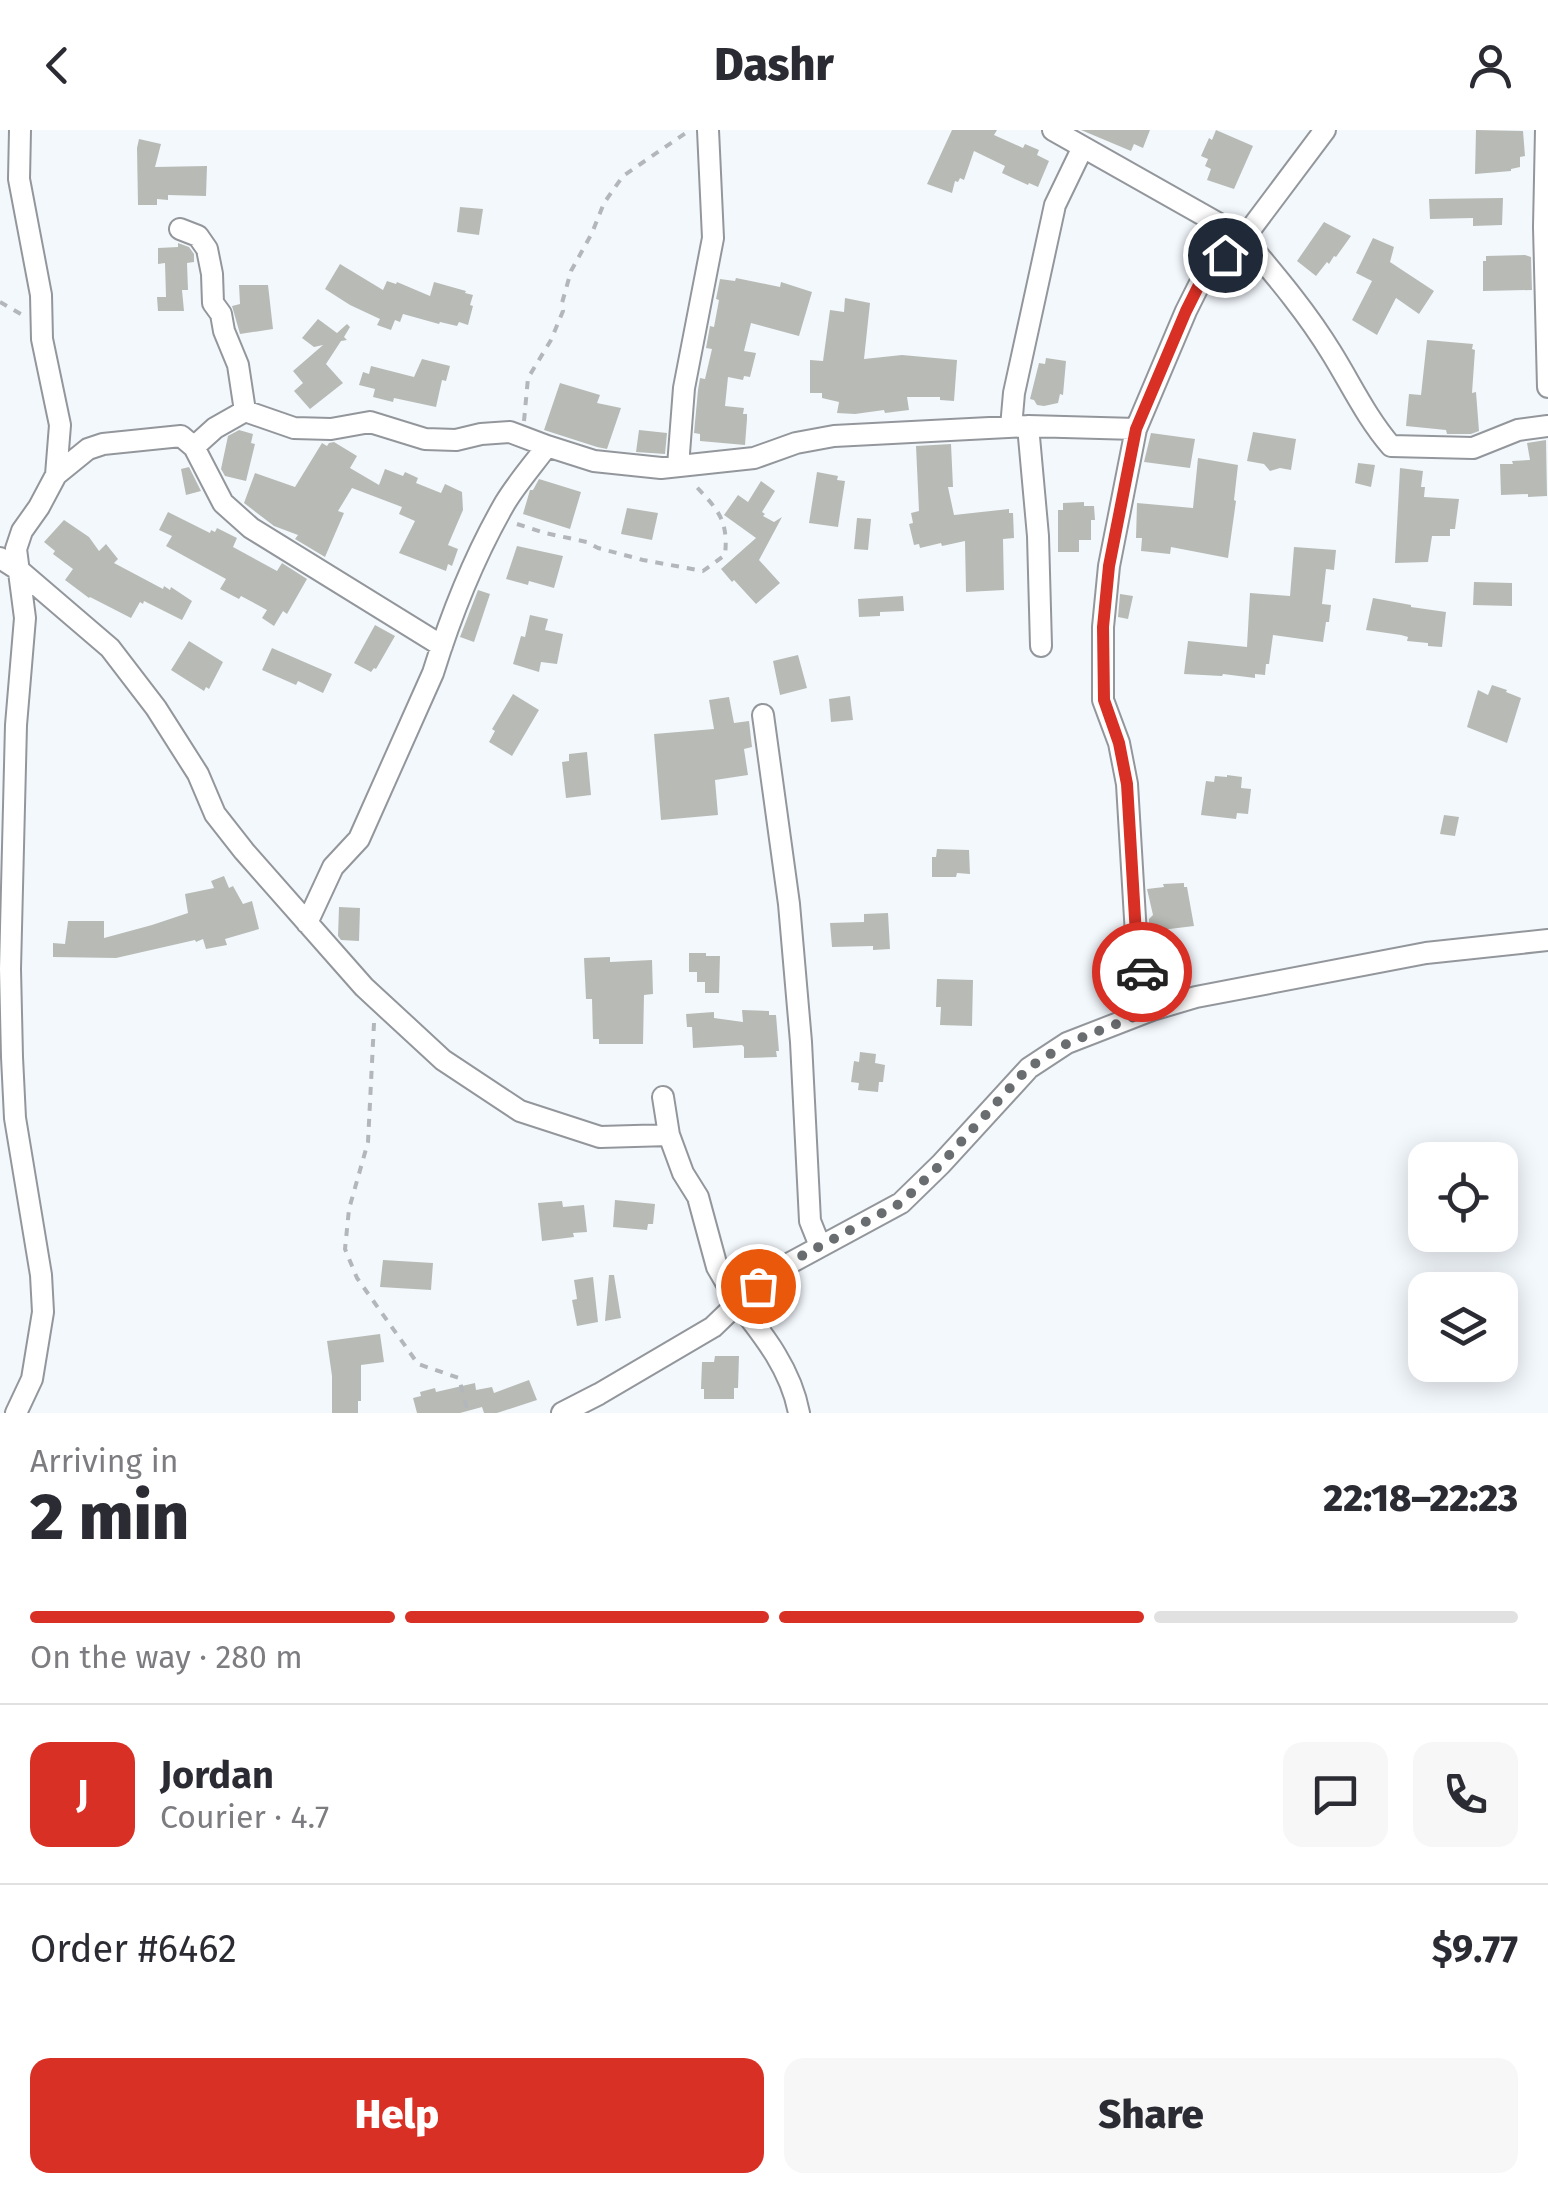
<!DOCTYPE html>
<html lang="en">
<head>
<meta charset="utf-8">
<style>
  body { margin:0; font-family:"Fira Sans",sans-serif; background:#f7f7f7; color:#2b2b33; height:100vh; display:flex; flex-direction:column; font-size:38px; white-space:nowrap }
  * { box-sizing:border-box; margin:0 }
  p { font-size:32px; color:#7c7c81 }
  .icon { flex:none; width:55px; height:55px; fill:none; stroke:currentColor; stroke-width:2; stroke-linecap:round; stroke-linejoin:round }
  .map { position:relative; height:1283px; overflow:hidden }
  .panel { display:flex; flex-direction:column; background:#fff; flex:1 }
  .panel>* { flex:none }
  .tools { position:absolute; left:1408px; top:1012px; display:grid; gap:20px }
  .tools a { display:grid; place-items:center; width:110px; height:110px; border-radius:20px; background:#fff; box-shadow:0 5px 25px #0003; font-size:50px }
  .pin { position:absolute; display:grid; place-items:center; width:85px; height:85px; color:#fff; margin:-42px; border:5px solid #fff; border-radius:50%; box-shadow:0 2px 10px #0007 }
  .courier { position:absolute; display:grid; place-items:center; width:100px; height:100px; margin:-50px; border:8px solid #d93025; border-radius:50%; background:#fff; color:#222; box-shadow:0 2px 12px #0007 }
  .head em { font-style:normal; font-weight:800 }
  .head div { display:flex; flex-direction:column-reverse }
  .head { display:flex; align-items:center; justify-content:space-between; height:170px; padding:0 30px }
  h1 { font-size:65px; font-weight:800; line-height:75px }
  .bar { display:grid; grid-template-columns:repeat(4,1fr); gap:15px 10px; align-content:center; height:120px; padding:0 30px }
  .bar i { height:12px; border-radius:8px; background:#e1e1e2 }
  .bar .active { background:#d93025 }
  .bar p { grid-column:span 4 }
  .line { display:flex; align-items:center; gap:25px; padding:0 30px; border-top:2px solid #e1e1e2 }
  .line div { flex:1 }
  .round { display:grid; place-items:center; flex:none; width:105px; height:105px; border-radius:20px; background:#f7f7f7 }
  .primary-button { display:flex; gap:20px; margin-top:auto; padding:20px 30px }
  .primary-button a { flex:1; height:115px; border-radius:20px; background:#d93025; color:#fff; font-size:40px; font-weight:800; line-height:115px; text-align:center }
  .primary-button a+a { background:#f7f7f7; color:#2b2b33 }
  header { display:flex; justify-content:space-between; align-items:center; height:130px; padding:0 30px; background:#fff; font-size:45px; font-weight:800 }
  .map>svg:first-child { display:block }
  .building { fill:#b8bbb5 }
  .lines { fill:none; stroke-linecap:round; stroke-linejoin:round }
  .street-casing { stroke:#93979c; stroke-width:24 }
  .path { stroke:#b3b7bb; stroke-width:4; stroke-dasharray:8 8; stroke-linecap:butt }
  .street { stroke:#fff; stroke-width:20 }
  .done { stroke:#6a6d70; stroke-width:10; stroke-dasharray:0 18 }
  .route { stroke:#d93025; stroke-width:12 }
</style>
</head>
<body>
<header><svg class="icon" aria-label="back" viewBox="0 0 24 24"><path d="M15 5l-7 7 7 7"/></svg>Dashr<svg class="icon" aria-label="person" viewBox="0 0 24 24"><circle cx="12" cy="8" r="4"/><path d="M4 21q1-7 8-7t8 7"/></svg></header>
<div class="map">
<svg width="1548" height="1283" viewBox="0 0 1548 1283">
  <rect width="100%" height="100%" fill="#f3f8fd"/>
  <!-- building -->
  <path class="building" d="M 952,0 L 997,0 L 994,5 L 1023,18 L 1025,14 L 1039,20 L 1037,25 L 1049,31 L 1038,57 L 1029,53 L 1028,55 L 1002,43 L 1005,36 L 974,21 L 964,50 L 960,48 L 958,52 L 955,51 L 952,63 L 927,54 Z
    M 1081,0 L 1150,0 L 1143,18 L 1134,14 L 1131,21 Z
    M 1216,0 L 1253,16 L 1234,59 L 1207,50 L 1211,39 L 1205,36 L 1208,29 L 1201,26 L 1209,8 L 1212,10 Z
    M 1476,0 L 1523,1 L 1525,26 L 1520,27 L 1520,37 L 1511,39 L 1511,41 L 1475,44 Z
    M 139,9 L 161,14 L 155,37 L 207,36 L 206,66 L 168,65 L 168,70 L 157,69 L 157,75 L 138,75 L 137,18 Z
    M 1503,68 L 1502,95 L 1473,96 L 1473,88 L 1430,89 L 1429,69 Z
    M 460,77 L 483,79 L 479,105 L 457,102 Z
    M 1324,92 L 1351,106 L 1336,127 L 1334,126 L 1329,134 L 1327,132 L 1316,146 L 1297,131 Z
    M 1373,108 L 1394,117 L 1390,132 L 1434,161 L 1419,184 L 1396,168 L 1377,205 L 1352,190 L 1372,151 L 1356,143 Z
    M 178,113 L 189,117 L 194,124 L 194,132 L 187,133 L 188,160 L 182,160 L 184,181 L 158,181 L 157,167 L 166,167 L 165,133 L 158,134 L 158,118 L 178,117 Z
    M 1525,125 L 1531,127 L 1532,160 L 1483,161 L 1483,131 L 1486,131 L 1486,126 Z
    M 340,134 L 383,160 L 387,151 L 396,154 L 397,152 L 430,166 L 434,152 L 466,161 L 465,163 L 473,165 L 470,175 L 473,176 L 468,195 L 459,192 L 457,196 L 440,192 L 439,194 L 403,184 L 400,192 L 395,190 L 391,200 L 377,195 L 380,189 L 350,175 L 325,159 Z
    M 736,148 L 780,157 L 781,152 L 812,162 L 799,206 L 751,193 L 744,221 L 756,223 L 750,247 L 744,246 L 743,250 L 728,247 L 725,276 L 744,278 L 743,284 L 747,284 L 747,289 L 745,315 L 700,311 L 700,304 L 694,303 L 698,260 L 700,248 L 705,249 L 712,219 L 706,218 L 710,196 L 714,197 L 719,170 L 716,169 L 720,149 L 735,151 Z
    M 239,155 L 268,155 L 273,199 L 240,204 L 232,176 L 240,174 Z
    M 845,168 L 870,173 L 864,229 L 902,225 L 957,230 L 954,271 L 940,270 L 940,267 L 907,267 L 909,280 L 885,283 L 884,280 L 855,284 L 837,283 L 839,272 L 822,268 L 822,263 L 810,263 L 810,230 L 823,231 L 830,180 L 844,182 Z
    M 318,189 L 337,203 L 347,194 L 350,197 L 344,207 L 347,210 L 341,211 L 326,234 L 343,253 L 310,279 L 294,261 L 303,253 L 293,241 L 323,215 L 314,217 L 302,208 Z
    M 1427,210 L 1473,214 L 1472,219 L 1475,220 L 1472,263 L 1476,262 L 1479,301 L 1471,304 L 1447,304 L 1446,300 L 1406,296 L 1409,264 L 1421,265 Z
    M 1046,228 L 1066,231 L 1063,265 L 1060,264 L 1058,273 L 1044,276 L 1037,275 L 1034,270 L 1030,269 L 1039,233 L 1045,234 Z
    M 422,229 L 450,236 L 446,251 L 442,250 L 436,277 L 394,268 L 393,272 L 373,267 L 375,259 L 359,255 L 363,242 L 369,244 L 371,236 L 414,247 Z
    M 560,253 L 600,265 L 597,273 L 621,278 L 607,319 L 597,317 L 544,300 Z
    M 239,300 L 253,304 L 251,313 L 255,314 L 246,351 L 225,346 L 221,339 L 228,306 Z
    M 639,300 L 667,303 L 665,324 L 636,322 Z
    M 1253,302 L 1296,309 L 1291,340 L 1280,338 L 1270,341 L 1264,334 L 1247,331 Z
    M 1151,303 L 1195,309 L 1190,338 L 1144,332 Z
    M 1546,310 L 1547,366 L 1528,367 L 1528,364 L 1501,365 L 1500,334 L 1513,334 L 1512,331 L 1530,330 L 1527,313 Z
    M 334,312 L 357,326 L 350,338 L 379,355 L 385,339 L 403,346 L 405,342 L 418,348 L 416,353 L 441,363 L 445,354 L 462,362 L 463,380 L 448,415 L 458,419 L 452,436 L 448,434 L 446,441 L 399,423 L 415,391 L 399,384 L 402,377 L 352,358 L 338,381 L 344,383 L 325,427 L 295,409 L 298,405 L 274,396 L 244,373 L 255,343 L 295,357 L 322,313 L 327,316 L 329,313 Z
    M 951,314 L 953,357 L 948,357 L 954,385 L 1009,379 L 1009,383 L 1013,383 L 1014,408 L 1003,409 L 1004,460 L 966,462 L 965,411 L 942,416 L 941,413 L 920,418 L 919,414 L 914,415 L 909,394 L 913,393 L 911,383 L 919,381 L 916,316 Z
    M 1198,328 L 1238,335 L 1234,370 L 1236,371 L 1228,428 L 1171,417 L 1170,424 L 1141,421 L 1142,408 L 1136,408 L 1137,373 L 1193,378 Z
    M 1358,333 L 1375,335 L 1371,357 L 1355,353 Z
    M 189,337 L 201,361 L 186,365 L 181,339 Z
    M 1400,338 L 1423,341 L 1421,357 L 1425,357 L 1424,367 L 1459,369 L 1455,399 L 1450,399 L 1450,406 L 1432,406 L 1428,432 L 1395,433 Z
    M 817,342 L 838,346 L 837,350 L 845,351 L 838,397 L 809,393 Z
    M 539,349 L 581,362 L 570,399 L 523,384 L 530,360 L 533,360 Z
    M 761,351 L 775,361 L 762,382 L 765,384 L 763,386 L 774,392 L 782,387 L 759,430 L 780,453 L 756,474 L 734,450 L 732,452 L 721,439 L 756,408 L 724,385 L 738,365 L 748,372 Z
    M 1084,372 L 1084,376 L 1094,376 L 1095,390 L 1091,390 L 1091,410 L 1079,410 L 1079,422 L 1058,422 L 1058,380 L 1063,380 L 1063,373 Z
    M 627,378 L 658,383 L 652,410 L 621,404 Z
    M 168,382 L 210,403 L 211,400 L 215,402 L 217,398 L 237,408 L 233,417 L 277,441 L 282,433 L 307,449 L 287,484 L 283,481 L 274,496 L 262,488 L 267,480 L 241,466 L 239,469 L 220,459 L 226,449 L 166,416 L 172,406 L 159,400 Z
    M 857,388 L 871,389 L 868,420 L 854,419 Z
    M 64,390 L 89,407 L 99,421 L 106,414 L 118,429 L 114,433 L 163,459 L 164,456 L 170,460 L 171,457 L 192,471 L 182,490 L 144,471 L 143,474 L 140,472 L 131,488 L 90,467 L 89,468 L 65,450 L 73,439 L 53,424 L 55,421 L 44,412 Z
    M 517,416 L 563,426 L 554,458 L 529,451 L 528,455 L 506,449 Z
    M 1294,417 L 1336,420 L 1334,440 L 1326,439 L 1322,474 L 1331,475 L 1329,492 L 1326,492 L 1323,512 L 1273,505 L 1269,534 L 1266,534 L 1265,545 L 1255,544 L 1255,548 L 1223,544 L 1222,546 L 1184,544 L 1188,511 L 1247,517 L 1250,463 L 1290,466 Z
    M 1474,452 L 1512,453 L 1512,476 L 1473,475 Z
    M 478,460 L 490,464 L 474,512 L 460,507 Z
    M 1120,464 L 1133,466 L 1128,489 L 1118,487 Z
    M 903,466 L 904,481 L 880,482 L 880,486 L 859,487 L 858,469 Z
    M 1373,468 L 1411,475 L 1411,477 L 1446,482 L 1442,517 L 1428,516 L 1428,513 L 1407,511 L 1408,507 L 1401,505 L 1366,500 Z
    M 530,485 L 548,489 L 545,500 L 563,504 L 557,534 L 541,532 L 539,542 L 513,534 L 521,506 L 525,507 Z
    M 375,495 L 395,506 L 376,539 L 374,538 L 371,542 L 354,533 Z
    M 189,511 L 223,532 L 209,559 L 206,557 L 204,561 L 171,540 Z
    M 272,518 L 332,544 L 323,563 L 298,551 L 296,555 L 262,540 Z
    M 798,525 L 807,558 L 780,565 L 773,531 Z
    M 1492,555 L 1507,560 L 1506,562 L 1521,568 L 1507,613 L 1467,597 L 1478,560 L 1488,565 Z
    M 513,564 L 539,580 L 512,626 L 489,612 L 495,601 L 492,599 Z
    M 850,566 L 853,590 L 831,592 L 829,569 Z
    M 729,567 L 734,593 L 749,591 L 752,617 L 744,619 L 748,645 L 715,650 L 718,685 L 661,690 L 654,604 L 714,599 L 709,570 Z
    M 587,622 L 591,665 L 566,668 L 562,632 L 569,631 L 569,624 Z
    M 1227,645 L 1242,647 L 1241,658 L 1251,659 L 1248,684 L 1237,683 L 1236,689 L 1201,685 L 1206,651 L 1214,652 L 1215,646 L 1227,647 Z
    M 1444,685 L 1459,687 L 1455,706 L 1440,704 Z
    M 937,719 L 969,720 L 970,744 L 957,743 L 956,747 L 932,747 L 932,727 L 936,727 Z
    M 224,746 L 229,758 L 233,756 L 243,774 L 252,771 L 259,799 L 225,809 L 227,815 L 206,819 L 203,809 L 196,812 L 195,810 L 116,828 L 53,827 L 53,813 L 65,814 L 68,791 L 104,791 L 104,808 L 152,795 L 188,783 L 185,764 L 214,758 L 211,751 Z
    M 1184,753 L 1184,757 L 1187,757 L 1194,796 L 1153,801 L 1149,798 L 1149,789 L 1153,785 L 1147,759 L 1164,757 L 1163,754 Z
    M 339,777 L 360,778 L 359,811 L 341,810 L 338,806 Z
    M 888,783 L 890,819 L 873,820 L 873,816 L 832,817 L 830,793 L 864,792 L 864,784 Z
    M 689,823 L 706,823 L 706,826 L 720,826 L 719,863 L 705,863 L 705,852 L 697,852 L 697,842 L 689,842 Z
    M 610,827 L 610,832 L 652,830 L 653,864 L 644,865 L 643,914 L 599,914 L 599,909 L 593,909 L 592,869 L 586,869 L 584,828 Z
    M 937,849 L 973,850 L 972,896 L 940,895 L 941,877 L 936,877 Z
    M 742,880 L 769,881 L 769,885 L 776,885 L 779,921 L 776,921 L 777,927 L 744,928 L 744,917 L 742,915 L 693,918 L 692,897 L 687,897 L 686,884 L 714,882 L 714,888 L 743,892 Z
    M 860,922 L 876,924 L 875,933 L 885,935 L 883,952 L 879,952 L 878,962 L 858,960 L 859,953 L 851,952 L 854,931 L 859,932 Z
    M 615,1070 L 655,1074 L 653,1094 L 648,1094 L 647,1100 L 613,1097 Z
    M 562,1071 L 563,1077 L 584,1075 L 587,1102 L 573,1103 L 574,1107 L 542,1111 L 538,1073 Z
    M 383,1130 L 433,1133 L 431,1160 L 380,1157 Z
    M 609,1145 L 614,1145 L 621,1188 L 605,1191 Z
    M 593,1147 L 598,1192 L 577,1196 L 572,1170 L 577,1169 L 574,1150 Z
    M 380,1204 L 384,1232 L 361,1235 L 361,1271 L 358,1271 L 358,1283 L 332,1283 L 332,1246 L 327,1211 Z
    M 715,1226 L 739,1226 L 738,1258 L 734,1258 L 734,1269 L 704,1269 L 704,1259 L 701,1259 L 702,1232 L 714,1232 Z
    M 529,1250 L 537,1270 L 497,1283 L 484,1283 L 482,1277 L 460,1283 L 417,1283 L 413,1268 L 421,1266 L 420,1262 L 435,1258 L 436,1262 L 475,1253 L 476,1260 L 492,1257 L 494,1263 Z"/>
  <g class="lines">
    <!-- street casing -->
    <g class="street-casing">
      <path id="street" d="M 1053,0 L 1244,108 L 1325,0
        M 1546,0 L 1544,97 L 1548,257
        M 180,99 L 198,106 L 207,119 L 212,144 L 213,173 L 221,184 L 224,201 L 238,235 L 245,281 L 294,298 L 331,299 L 370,292 L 425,309 L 456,310 L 481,304 L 510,302 L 547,316 L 594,331 L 661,338 L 754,328 L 796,313 L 834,306 L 1028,296 L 1136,299
        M 245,281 L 215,298 L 194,317 L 223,373 L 251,398 L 442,516
        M 1028,296 L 1038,406 L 1041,516
        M 1011,297 L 1014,263 L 1055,75 L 1083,17
        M 678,336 L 684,258 L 713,108 L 708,0
        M 56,345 L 88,319 L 103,314 L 181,306 L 194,317
        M 0,428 L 19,440 L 110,518 L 156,578 L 198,644 L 215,684 L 244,721 L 364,857 L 443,930 L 520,981 L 600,1007 L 669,1005
        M 763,585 L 789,774 L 801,912 L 810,1091 L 820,1116
        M 307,793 L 333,737 L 359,709 L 433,543 C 451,485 475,425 505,373 C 517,353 533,335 547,316
        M 1152,880 L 1137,822 L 1127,654 L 1119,613 L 1103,570 L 1103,497 L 1109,436 L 1136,299 L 1186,181 L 1206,141 L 1244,108 C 1275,145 1306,181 1331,222 C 1351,254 1366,287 1391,316 L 1473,318 L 1518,300 L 1548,296
        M 663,967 L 669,1005 L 683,1043 L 698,1067 L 717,1137 L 738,1173 L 779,1139 L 901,1073 L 941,1034 L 1029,938 L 1067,913 L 1152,880 L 1196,867 L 1426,823 L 1548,810
        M 16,1283 L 32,1249 L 43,1182 L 41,1145 L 15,988 L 12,927 L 10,839 L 16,595 L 25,488 L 16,419 L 22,401 L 39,377 L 56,345 L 60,295 L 42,209 L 41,165 L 19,49 L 20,0
        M 562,1283 L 599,1264 L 713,1197 L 738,1173 C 765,1207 791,1240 799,1283"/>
    </g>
    <!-- path -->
    <path class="path" d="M 0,172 L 24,186
      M 524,291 L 528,248 L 551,210 L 563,181 L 562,173 L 571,141 L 592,103 L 604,73 L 623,46 L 690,0
      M 517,394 L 545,403 L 587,412 L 598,418 L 643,430 L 703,441 L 725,425 C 729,388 716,378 692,352
      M 374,893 L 368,1012 L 349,1079 L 345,1119 L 357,1148 L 418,1234 L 459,1248 L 468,1283"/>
    <!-- street -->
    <use href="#street" class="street"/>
  </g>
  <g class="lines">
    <!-- done -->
    <path class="done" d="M 758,1156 L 779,1138 L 901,1073 L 941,1034 L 1028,938 L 1068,913 L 1152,880 L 1142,842"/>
    <!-- route -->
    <path class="route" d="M 1142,842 L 1137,822 L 1127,654 L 1119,613 L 1104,570 L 1103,497 L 1109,436 L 1136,299 L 1186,181 L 1206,141 L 1225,125"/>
  </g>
</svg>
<div class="tools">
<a><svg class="icon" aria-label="locate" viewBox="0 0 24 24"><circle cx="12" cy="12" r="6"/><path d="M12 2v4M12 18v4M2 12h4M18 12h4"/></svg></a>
<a><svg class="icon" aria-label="layers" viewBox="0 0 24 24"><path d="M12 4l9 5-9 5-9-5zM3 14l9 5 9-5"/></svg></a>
</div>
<div class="pin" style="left:758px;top:1156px;background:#ea580c"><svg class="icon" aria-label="bag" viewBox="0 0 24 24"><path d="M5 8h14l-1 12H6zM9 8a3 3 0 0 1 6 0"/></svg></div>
<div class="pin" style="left:1225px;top:125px;background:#1f2937"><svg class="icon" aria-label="home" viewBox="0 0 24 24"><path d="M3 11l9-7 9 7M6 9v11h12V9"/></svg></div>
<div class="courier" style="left:1142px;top:842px"><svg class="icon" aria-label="car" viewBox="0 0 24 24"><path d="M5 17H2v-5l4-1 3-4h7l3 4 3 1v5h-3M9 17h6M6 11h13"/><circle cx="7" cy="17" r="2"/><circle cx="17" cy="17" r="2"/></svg></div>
</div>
<section class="panel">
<div class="head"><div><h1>2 min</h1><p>Arriving in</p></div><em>22:18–22:23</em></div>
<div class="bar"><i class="active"></i><i class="active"></i><i class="active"></i><i></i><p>On the way · 280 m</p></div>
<div class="line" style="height:180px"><b class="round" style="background:#d93025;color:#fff">J</b><div><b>Jordan</b><p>Courier · 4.7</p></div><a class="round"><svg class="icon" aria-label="chat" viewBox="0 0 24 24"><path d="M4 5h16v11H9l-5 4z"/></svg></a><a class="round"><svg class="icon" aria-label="phone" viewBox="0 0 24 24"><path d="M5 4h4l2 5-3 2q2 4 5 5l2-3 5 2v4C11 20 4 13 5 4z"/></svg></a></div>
<div class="line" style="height:130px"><div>Order #6462</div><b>$9.77</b></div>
<div class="primary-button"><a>Help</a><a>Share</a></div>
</section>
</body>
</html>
